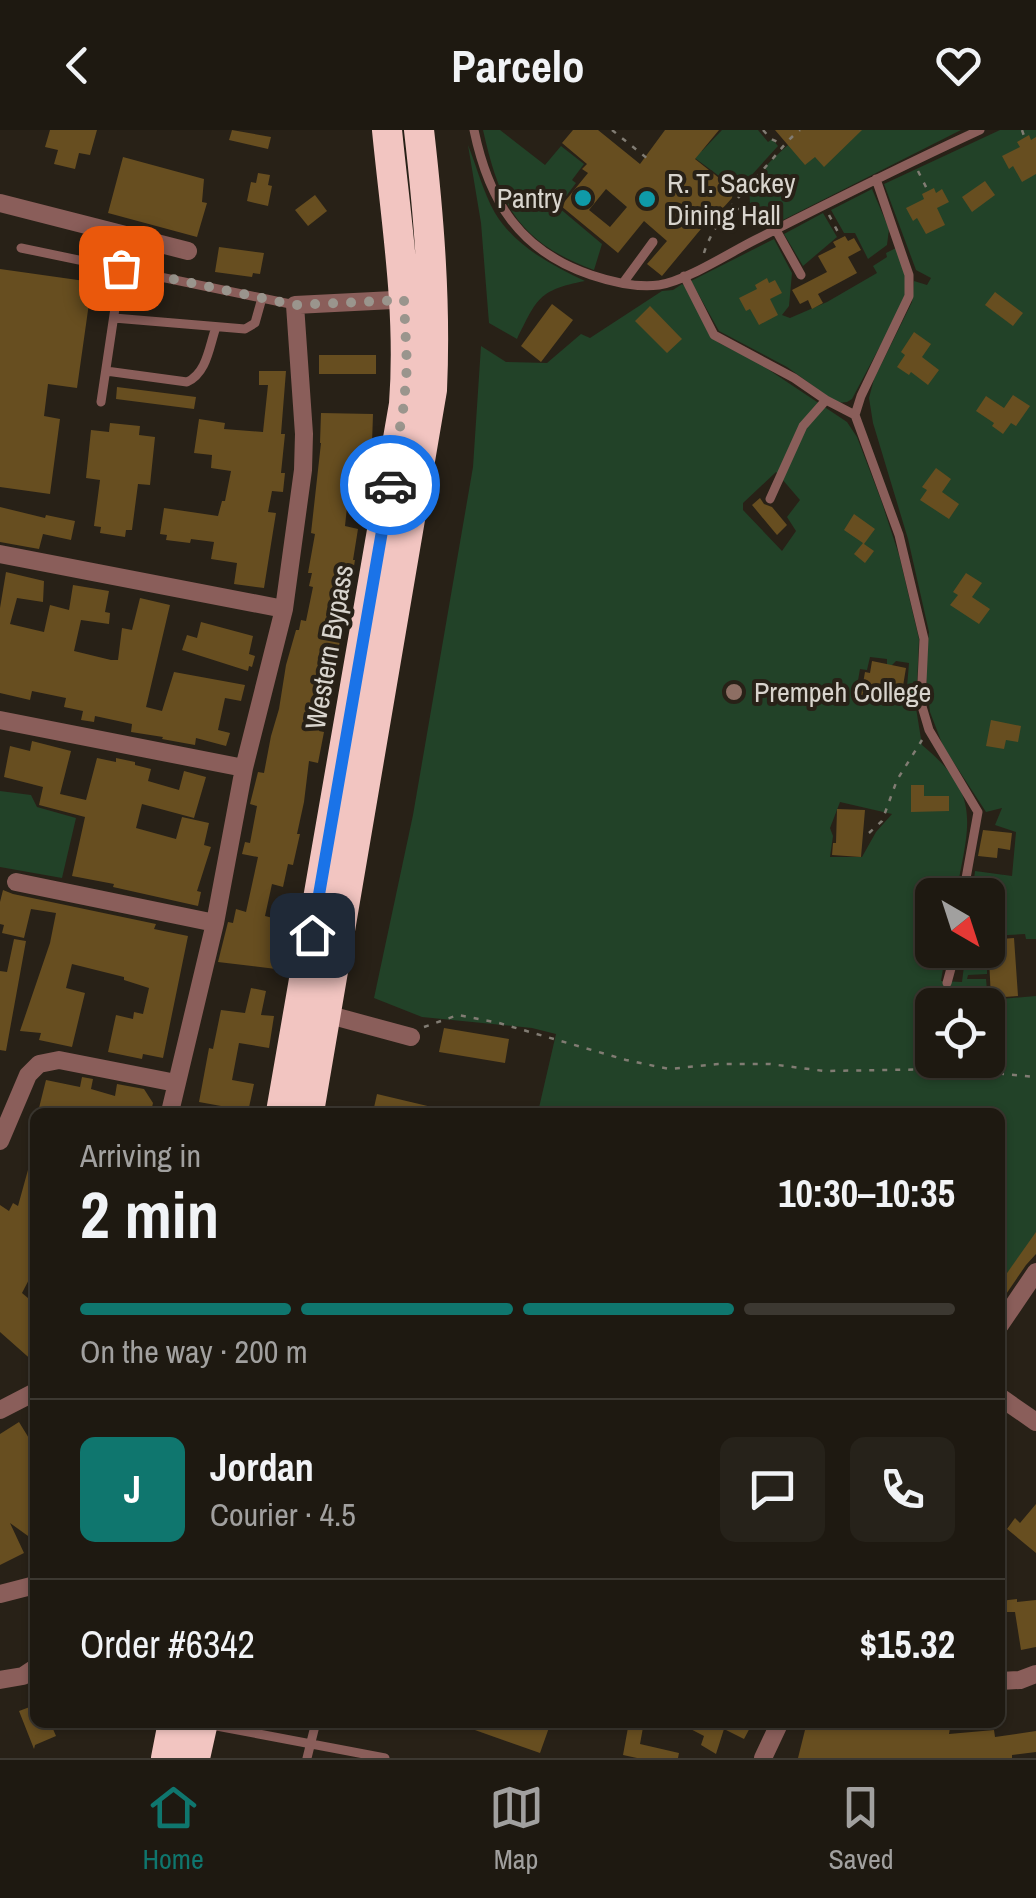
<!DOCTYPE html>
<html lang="en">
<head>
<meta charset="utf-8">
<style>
  body { margin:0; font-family:"Archivo Narrow",sans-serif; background:#26221a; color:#f1f3f6; height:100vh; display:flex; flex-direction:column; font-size:38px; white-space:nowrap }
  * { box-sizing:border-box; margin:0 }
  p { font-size:32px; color:#a1a09f }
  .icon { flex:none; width:55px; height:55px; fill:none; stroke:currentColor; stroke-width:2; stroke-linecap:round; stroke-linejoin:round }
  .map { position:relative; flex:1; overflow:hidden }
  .panel { position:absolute; left:30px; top:978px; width:975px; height:620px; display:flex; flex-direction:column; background:#1e1911; border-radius:15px; box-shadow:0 2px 8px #0004,0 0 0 2px #3c3831 }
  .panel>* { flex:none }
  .needle { width:65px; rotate:141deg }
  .controls { position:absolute; left:915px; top:748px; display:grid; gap:20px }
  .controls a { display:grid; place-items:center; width:90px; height:90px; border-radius:15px; background:#1e1911; box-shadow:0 2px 8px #0004,0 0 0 2px #3c3831; font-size:50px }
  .pin { position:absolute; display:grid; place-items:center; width:85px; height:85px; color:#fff; margin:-42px; border-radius:20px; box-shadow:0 5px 15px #0006 }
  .courier { position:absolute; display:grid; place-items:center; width:100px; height:100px; margin:-50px; border:8px solid #1a73e8; border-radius:50%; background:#fff; color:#222; box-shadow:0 2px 12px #0007 }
  .overview em { font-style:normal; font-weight:700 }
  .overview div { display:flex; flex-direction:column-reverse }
  .overview { display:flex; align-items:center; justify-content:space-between; height:170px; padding:0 50px }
  h1 { font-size:65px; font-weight:700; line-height:75px }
  .bar { display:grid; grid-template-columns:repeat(4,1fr); gap:15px 10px; align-content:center; height:120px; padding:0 50px }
  .bar i { height:12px; border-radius:8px; background:#3c3831 }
  .bar .on { background:#0f766e }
  .bar p { grid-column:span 4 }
  .line { display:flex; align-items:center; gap:25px; padding:0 50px; border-top:2px solid #3c3831 }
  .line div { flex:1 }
  .round { display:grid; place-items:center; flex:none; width:105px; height:105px; border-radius:15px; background:#26221a }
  header { display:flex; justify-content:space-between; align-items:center; height:130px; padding:0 50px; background:#1e1911; font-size:45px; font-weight:700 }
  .menu { display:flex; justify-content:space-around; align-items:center; height:140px; border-top:2px solid #3c3831; background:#1e1911; font-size:28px; color:#a1a09f }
  .menu a { display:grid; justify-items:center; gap:5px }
  .menu .on { color:#0f766e }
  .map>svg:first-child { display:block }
  .green { fill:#224228; fill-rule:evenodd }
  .building { fill:#674e20; fill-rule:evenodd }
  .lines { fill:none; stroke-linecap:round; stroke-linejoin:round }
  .path { stroke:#817c73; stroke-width:2.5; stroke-dasharray:5 8; stroke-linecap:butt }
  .lane { stroke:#8a5e5a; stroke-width:9 }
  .street { stroke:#8a5e5a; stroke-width:18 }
  .highway { stroke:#f2c5c1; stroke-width:30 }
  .done { stroke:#9a958d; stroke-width:10; stroke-dasharray:0 18 }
  .route { stroke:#1a73e8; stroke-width:12 }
  .culture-dot { fill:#0f9aa8; stroke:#282117; stroke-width:4 }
  .education-dot { fill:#8d6e63; stroke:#282117; stroke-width:4 }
  .labels { text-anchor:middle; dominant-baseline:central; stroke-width:8; stroke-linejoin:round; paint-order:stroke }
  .poi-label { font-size:28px; fill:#d8d4cd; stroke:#282117; text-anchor:start }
  .street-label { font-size:28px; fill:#d8d4cd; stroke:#282117 }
</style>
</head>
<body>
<header><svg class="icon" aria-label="back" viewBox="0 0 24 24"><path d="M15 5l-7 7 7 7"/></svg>Parcelo<svg class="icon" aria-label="heart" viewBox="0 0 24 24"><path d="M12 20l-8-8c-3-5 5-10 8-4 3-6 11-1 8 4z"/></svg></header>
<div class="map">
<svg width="1036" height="1628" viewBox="0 0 1036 1628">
  <rect width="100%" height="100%" fill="#282117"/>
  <!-- green -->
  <path class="green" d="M 483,0 L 500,0 L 545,35 L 561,16 L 584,34 L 572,50 L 576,53 L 558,77 L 602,114 L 594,140 C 518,112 500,75 483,0 Z
    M 722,0 L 758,0 L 768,12 L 772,9 L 778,16 L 738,60 L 684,20 L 690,12 L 702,21 Z
    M 806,0 L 961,0 L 781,91 L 761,83 L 750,75 C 750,72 749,63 750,59 C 758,39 789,14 806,0 Z
    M 1000,0 L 1036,0 L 1036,809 L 1026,809 L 1025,804 L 988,806 L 988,765 L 972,765 L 975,741 L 1012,746 L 1016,702 L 995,695 L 1002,678 L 986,682 L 943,616 L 930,582 L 925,539 L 929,502 L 908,409 L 873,293 L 869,268 L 874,249 L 912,172 L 914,151 L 927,155 L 931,148 L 916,140 L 884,54 Z
    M 468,15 C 477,37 483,62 495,83 C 515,116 551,135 585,151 C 538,160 537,169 517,209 L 489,193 L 481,93 Z
    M 872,59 L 889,99 L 887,115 L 868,129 L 855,103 L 844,103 L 831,80 Z
    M 823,83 L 837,107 L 803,136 L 784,104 Z
    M 774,109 L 792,143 L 789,176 L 782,185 L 790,188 L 827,172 L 877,143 L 873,136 L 887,127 L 886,123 L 896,118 L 907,148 L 907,165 L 852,269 L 847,272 L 837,273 L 787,237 L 719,201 L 691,151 Z
    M 682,154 L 686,157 L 709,204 L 719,213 L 757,232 L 847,292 L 857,307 L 881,370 L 899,425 L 919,509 L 916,578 L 922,615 C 984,666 968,696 956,765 L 932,765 L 932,820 L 946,820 L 941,851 L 962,852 L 966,820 L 985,820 L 985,827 L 970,828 L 969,832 L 987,832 L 987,844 L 968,845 L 967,849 L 986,849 L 988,870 L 1036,866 L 1036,1105 L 1000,1153 L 1000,982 L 538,982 L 556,904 L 532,898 L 422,887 L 374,868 L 413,685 L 473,337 L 481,216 L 506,232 L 547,233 L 581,204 L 590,208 L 662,161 L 673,160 ZM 776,342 L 800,370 L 787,387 L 796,401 L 782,421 L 743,380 L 743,373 ZM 870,527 L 887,529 L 887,536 L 890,537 L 896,531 L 909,533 L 907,557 L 898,557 L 897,561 L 908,563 L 907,570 L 896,569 L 894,574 L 855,568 L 860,539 L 867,540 ZM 840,672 L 892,684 L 876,702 L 862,727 L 830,727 L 833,706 L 830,698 ZM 932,875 L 988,875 L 988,930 L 932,930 Z
    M 0,661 L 31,665 L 37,677 L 76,688 L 62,748 L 0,737 Z"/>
  <!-- building -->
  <path class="building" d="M 50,0 L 97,0 L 90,25 L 79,23 L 75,39 L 54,34 L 58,20 L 45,17 Z
    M 232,0 L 271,7 L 268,19 L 229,10 Z
    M 573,0 L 598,0 L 640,34 L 665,0 L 719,0 L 695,29 L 733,59 L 732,68 L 723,78 L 720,76 L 662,146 L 647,134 L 667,111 L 644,91 L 618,123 L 561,76 L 588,43 L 582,39 L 587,34 L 562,13 ZM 606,59 L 627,77 L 610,97 L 589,80 Z
    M 775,0 L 862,0 L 824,37 L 815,27 L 805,35 Z
    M 1029,5 L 1031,10 L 1036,7 L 1036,44 L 1022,52 L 1013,36 L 1009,39 L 1002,26 L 1020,17 L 1017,12 Z
    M 123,27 L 204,49 L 202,72 L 207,73 L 197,107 L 108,83 Z
    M 258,43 L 270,45 L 268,55 L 272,56 L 268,76 L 247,71 L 251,52 L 256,53 Z
    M 985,51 L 995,65 L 972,82 L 962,67 Z
    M 934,58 L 936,63 L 942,59 L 949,72 L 937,78 L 945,95 L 926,104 L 917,88 L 913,91 L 906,78 L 924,69 L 922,64 Z
    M 315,65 L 327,81 L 308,96 L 295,80 Z
    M 845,106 L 848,111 L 854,108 L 861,120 L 848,127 L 857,143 L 818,164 L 823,173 L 812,179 L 808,170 L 800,174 L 792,160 L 827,142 L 818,126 L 836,117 L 833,112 Z
    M 219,117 L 264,123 L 260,144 L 253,143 L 252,147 L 215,142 Z
    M 0,139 L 92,152 L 77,258 L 48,254 L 44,286 L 60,289 L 50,364 L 0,357 Z
    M 767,148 L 769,153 L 775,150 L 782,163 L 770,169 L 778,185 L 759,195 L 750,179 L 746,181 L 739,168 L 757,159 L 755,155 Z
    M 995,162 L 1023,183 L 1013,196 L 985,175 Z
    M 552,174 L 573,190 L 541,232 L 521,216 Z
    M 650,176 L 682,209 L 667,223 L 635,191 Z
    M 914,202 L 931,214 L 922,227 L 939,240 L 928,255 L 911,242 L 909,245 L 897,237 L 905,225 L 901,222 Z
    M 319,225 L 376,225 L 376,244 L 319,244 Z
    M 259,241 L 286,241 L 281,304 L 285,304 L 281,343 L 285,343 L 283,362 L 272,361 L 268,382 L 276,383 L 264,458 L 234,454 L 237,433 L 211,429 L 214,412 L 191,409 L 190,413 L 166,410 L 167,405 L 160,404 L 164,378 L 218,386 L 222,371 L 225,371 L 231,341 L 211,338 L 212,325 L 194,323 L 199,289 L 225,293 L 224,299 L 263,302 L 268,255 L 259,255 Z
    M 117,257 L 196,267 L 194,279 L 116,269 Z
    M 1013,265 L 1030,276 L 1016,296 L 1011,293 L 1003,304 L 992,296 L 994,293 L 976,281 L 986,266 L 1004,278 Z
    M 321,283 L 373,284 L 372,314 L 370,314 L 367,341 L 351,340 L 345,396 L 358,399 L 353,430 L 355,430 L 353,442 L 346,441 L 342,463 L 348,465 L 330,567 L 326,567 L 319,601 L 324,602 L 318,633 L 309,631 L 304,672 L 297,704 L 300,704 L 293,735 L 288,734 L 283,757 L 272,754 L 265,786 L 277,789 L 276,797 L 281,798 L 276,839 L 218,832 L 228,792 L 233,793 L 236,779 L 246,782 L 258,727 L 242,724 L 245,712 L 250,713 L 257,676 L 250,674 L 258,642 L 264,643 L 271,606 L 279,579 L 286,535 L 296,500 L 299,500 L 301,490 L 306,491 L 313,457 L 309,456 L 312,443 L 308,443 L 315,404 L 311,403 L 321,313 L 320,313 Z
    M 110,293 L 140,296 L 139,305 L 155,307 L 150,355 L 138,354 L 132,400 L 126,400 L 125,407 L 100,403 L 101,397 L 94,396 L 100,350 L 86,348 L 91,300 L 109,302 Z
    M 936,338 L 951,349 L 942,362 L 959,374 L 949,389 L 920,370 L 927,360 L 922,357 Z
    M 760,368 L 764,374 L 772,377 L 787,395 L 777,405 L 752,375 Z
    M 0,377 L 45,388 L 46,385 L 75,391 L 71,410 L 43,404 L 39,419 L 0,412 Z
    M 854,384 L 875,399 L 864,414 L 874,421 L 865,433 L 854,424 L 863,413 L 844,400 Z
    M 6,442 L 44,451 L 43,472 L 17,468 L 10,494 L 44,502 L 50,475 L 69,480 L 73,455 L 109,461 L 105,482 L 110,483 L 109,494 L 81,490 L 74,521 L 111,530 L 118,530 L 122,498 L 132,500 L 140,468 L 170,475 L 146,577 L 162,581 L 174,542 L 245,555 L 241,571 L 225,568 L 218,600 L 230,603 L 226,616 L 196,608 L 195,615 L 162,609 L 163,607 L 131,602 L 132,594 L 95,586 L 94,592 L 81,590 L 83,581 L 64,577 L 66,568 L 32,561 L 30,570 L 0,563 L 0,478 Z
    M 966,443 L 982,453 L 972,467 L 990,479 L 979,494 L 950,475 L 958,465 L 953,462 Z
    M 201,492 L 253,506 L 249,524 L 255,526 L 252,537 L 249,536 L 248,541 L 182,520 L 187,505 L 197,508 Z
    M 872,531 L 906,538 L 903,556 L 882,552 L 879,568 L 861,565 L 865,542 L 870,543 Z
    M 991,590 L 1021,596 L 1018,612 L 1006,610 L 1004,619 L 986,616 Z
    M 32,611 L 71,621 L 60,664 L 86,670 L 97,628 L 116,632 L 116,628 L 135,632 L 135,635 L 151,639 L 148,651 L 179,660 L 184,641 L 206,647 L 194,688 L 142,674 L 136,698 L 176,709 L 182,687 L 209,693 L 204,715 L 211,717 L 197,761 L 201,762 L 198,776 L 113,757 L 114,754 L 72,746 L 85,687 L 39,675 L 43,657 L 4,647 L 10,616 L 30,621 Z
    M 911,655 L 924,655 L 924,666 L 949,666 L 949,681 L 911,682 Z
    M 837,679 L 865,680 L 861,727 L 832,725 L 833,713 L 836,713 Z
    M 983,700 L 1012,703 L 1010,720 L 998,718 L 997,728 L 978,726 Z
    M 3,760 L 13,764 L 156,794 L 154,799 L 188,806 L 163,928 L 143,924 L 142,929 L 108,922 L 116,885 L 133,889 L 134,882 L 143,884 L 149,858 L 124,850 L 124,847 L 72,834 L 66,858 L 85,863 L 72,917 L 39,910 L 41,903 L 20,901 L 50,813 L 56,783 L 31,779 L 24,808 L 2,803 L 4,795 L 0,794 L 0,772 Z
    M 1014,808 L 1018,866 L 991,868 L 988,810 Z
    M 14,809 L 26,811 L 6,921 L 0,920 L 0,841 L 7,842 Z
    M 251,858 L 266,861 L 261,885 L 274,886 L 269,918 L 239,913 L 232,950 L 254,954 L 248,982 L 220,982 L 221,976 L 199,972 L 209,918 L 213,919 L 221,880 L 245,883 Z
    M 444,898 L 509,909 L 505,933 L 439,922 Z
    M 82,947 L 93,949 L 91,959 L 115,966 L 117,954 L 144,959 L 153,973 L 151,982 L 80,982 L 66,980 L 65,982 L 38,982 L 46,950 L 80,957 Z
    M 377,964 L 436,978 L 435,982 L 373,982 Z
    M 31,1029 L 35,1029 L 35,1138 L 22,1163 L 35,1174 L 35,1233 L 0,1202 L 0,1075 L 9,1081 L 13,1073 L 18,1076 Z
    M 1036,1102 L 1036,1124 L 1026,1135 L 1000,1173 L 1000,1153 Z
    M 19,1292 L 35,1318 L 35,1411 L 10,1393 L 24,1423 L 0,1435 L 0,1304 Z
    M 1036,1374 L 1036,1423 L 1007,1399 L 1015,1388 L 1020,1393 Z
    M 1017,1469 L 1017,1472 L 1036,1470 L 1036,1517 L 1021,1520 L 1015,1482 L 1000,1482 L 1000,1471 Z
    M 35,1575 L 35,1592 L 50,1592 L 56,1606 L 35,1615 L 34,1619 L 19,1581 Z
    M 458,1592 L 551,1592 L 540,1623 L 458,1594 Z
    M 629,1592 L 644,1592 L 640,1614 L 679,1623 L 678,1628 L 637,1628 L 623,1625 Z
    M 677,1592 L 753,1592 L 744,1609 L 724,1599 L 716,1624 L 701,1615 L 704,1606 Z
    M 807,1592 L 912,1595 L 913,1592 L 951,1592 L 949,1604 L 994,1600 L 995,1607 L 1036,1601 L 1036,1622 L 1012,1625 L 1012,1628 L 798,1628 Z"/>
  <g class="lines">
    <!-- path -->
    <path class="path" d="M 612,0 L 648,29
      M 763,0 L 771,9 L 782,14
      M 1022,0 L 1024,6
      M 918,41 L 927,59
      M 734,78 L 747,81 L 763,90
      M 829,85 L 840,106
      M 704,123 C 714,90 746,60 768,34 C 779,22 787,10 800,0
      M 869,703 L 882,691 L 897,650 L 922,610
      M 424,897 L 458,885 L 499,893 L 626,930 L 669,939 L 718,934 L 770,934 L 824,941 L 950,939 L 1036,947"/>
    <!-- lane -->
    <path class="lane" d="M 474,0 C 489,72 520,121 591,145 C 612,152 637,158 659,155 C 686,151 729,123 755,110 C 830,72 904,35 980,0
      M 776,100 L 801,145
      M 21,118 L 295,175
      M 684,146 L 714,205 L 794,248 L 826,270 L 855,285 L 899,405 L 924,509 L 921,573 L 929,600 L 978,682 L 963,765
      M 623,153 L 653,112
      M 114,188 L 245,199 L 255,193 L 262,168
      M 106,241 L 187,252 C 207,243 209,217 216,197
      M 101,272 L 121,138
      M 855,285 L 861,266 L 909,166 L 909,145 L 876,49
      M 770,369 L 803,296 L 826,270
      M 947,853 L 956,820
      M 206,1594 L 385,1628
      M 307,1628 L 316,1592"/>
    <!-- street -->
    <path class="street" d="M 0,73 L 188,121
      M 0,424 L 284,479
      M 0,590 L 244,638
      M 16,752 L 215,793
      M 326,884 L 411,907
      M 170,982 L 215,793 L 244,638 L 284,479 L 303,340 L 304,304 L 295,175 L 413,169
      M 0,1011 L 28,945 L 39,934 L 59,930 L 176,953
      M 1000,1195 L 1036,1142
      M 1000,1267 L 1036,1292
      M 0,1280 L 35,1262
      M 0,1464 L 35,1455
      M 0,1550 L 23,1546 L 35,1538
      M 1000,1551 L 1020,1550 L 1036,1544
      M 763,1628 L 780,1592"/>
    <!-- highway -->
    <path class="highway" d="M 281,982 L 404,274 C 411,182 396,91 387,0
      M 309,982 L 432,260 C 436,173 429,87 419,0
      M 166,1628 L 173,1592
      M 195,1628 L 203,1592"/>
  </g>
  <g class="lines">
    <!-- done -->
    <path class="done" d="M 121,138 L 295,175 L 404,170 L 407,236 L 404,274 L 390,355"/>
    <!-- route -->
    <path class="route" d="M 312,805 L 390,355"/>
  </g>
  <!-- markers -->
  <g class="culture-dot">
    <circle cx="583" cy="68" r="10"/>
    <circle cx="647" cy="69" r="10"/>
  </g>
  <circle class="education-dot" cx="734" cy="562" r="10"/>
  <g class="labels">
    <!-- poi labels -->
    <g class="poi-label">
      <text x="667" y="53">R. T. Sackey<tspan x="667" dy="32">Dining Hall</tspan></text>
      <text x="563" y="68" text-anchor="end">Pantry</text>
      <text x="754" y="562">Prempeh College</text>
    </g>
    <!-- street labels -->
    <g class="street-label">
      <text transform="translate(329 517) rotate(-80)">Western Bypass</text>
    </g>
  </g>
</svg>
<div class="controls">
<a><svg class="needle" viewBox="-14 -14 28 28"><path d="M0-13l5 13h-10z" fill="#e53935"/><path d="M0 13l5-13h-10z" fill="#a1a09f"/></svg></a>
<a><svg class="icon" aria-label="locate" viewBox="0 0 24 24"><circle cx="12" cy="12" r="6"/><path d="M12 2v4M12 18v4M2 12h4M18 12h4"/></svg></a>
</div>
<div class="pin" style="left:121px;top:138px;background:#ea580c"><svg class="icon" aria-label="bag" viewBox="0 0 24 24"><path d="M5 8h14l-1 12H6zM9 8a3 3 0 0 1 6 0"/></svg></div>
<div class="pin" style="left:312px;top:805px;background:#1f2937"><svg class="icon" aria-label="home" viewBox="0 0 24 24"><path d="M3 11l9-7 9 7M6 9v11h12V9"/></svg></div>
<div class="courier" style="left:390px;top:355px"><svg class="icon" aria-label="car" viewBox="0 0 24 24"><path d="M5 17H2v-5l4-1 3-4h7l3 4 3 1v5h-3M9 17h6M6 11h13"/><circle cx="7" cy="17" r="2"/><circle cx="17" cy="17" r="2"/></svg></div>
<section class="panel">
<div class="overview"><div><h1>2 min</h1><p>Arriving in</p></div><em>10:30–10:35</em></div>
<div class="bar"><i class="on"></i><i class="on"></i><i class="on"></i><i></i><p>On the way · 200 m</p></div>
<div class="line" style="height:180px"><b class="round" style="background:#0f766e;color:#fff">J</b><div><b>Jordan</b><p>Courier · 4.5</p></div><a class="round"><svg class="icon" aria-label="chat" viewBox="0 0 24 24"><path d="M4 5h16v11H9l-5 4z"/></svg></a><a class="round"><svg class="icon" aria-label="phone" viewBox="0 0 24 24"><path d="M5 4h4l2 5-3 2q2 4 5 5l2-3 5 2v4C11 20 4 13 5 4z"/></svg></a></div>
<div class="line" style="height:130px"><div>Order #6342</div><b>$15.32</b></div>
</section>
</div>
<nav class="menu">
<a class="on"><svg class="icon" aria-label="home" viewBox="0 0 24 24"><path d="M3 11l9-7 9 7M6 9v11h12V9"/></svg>Home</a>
<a><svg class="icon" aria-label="map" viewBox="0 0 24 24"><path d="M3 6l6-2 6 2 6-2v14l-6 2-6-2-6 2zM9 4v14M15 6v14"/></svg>Map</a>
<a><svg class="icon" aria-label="saved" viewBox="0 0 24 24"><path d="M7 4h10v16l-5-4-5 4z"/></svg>Saved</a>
</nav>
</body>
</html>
